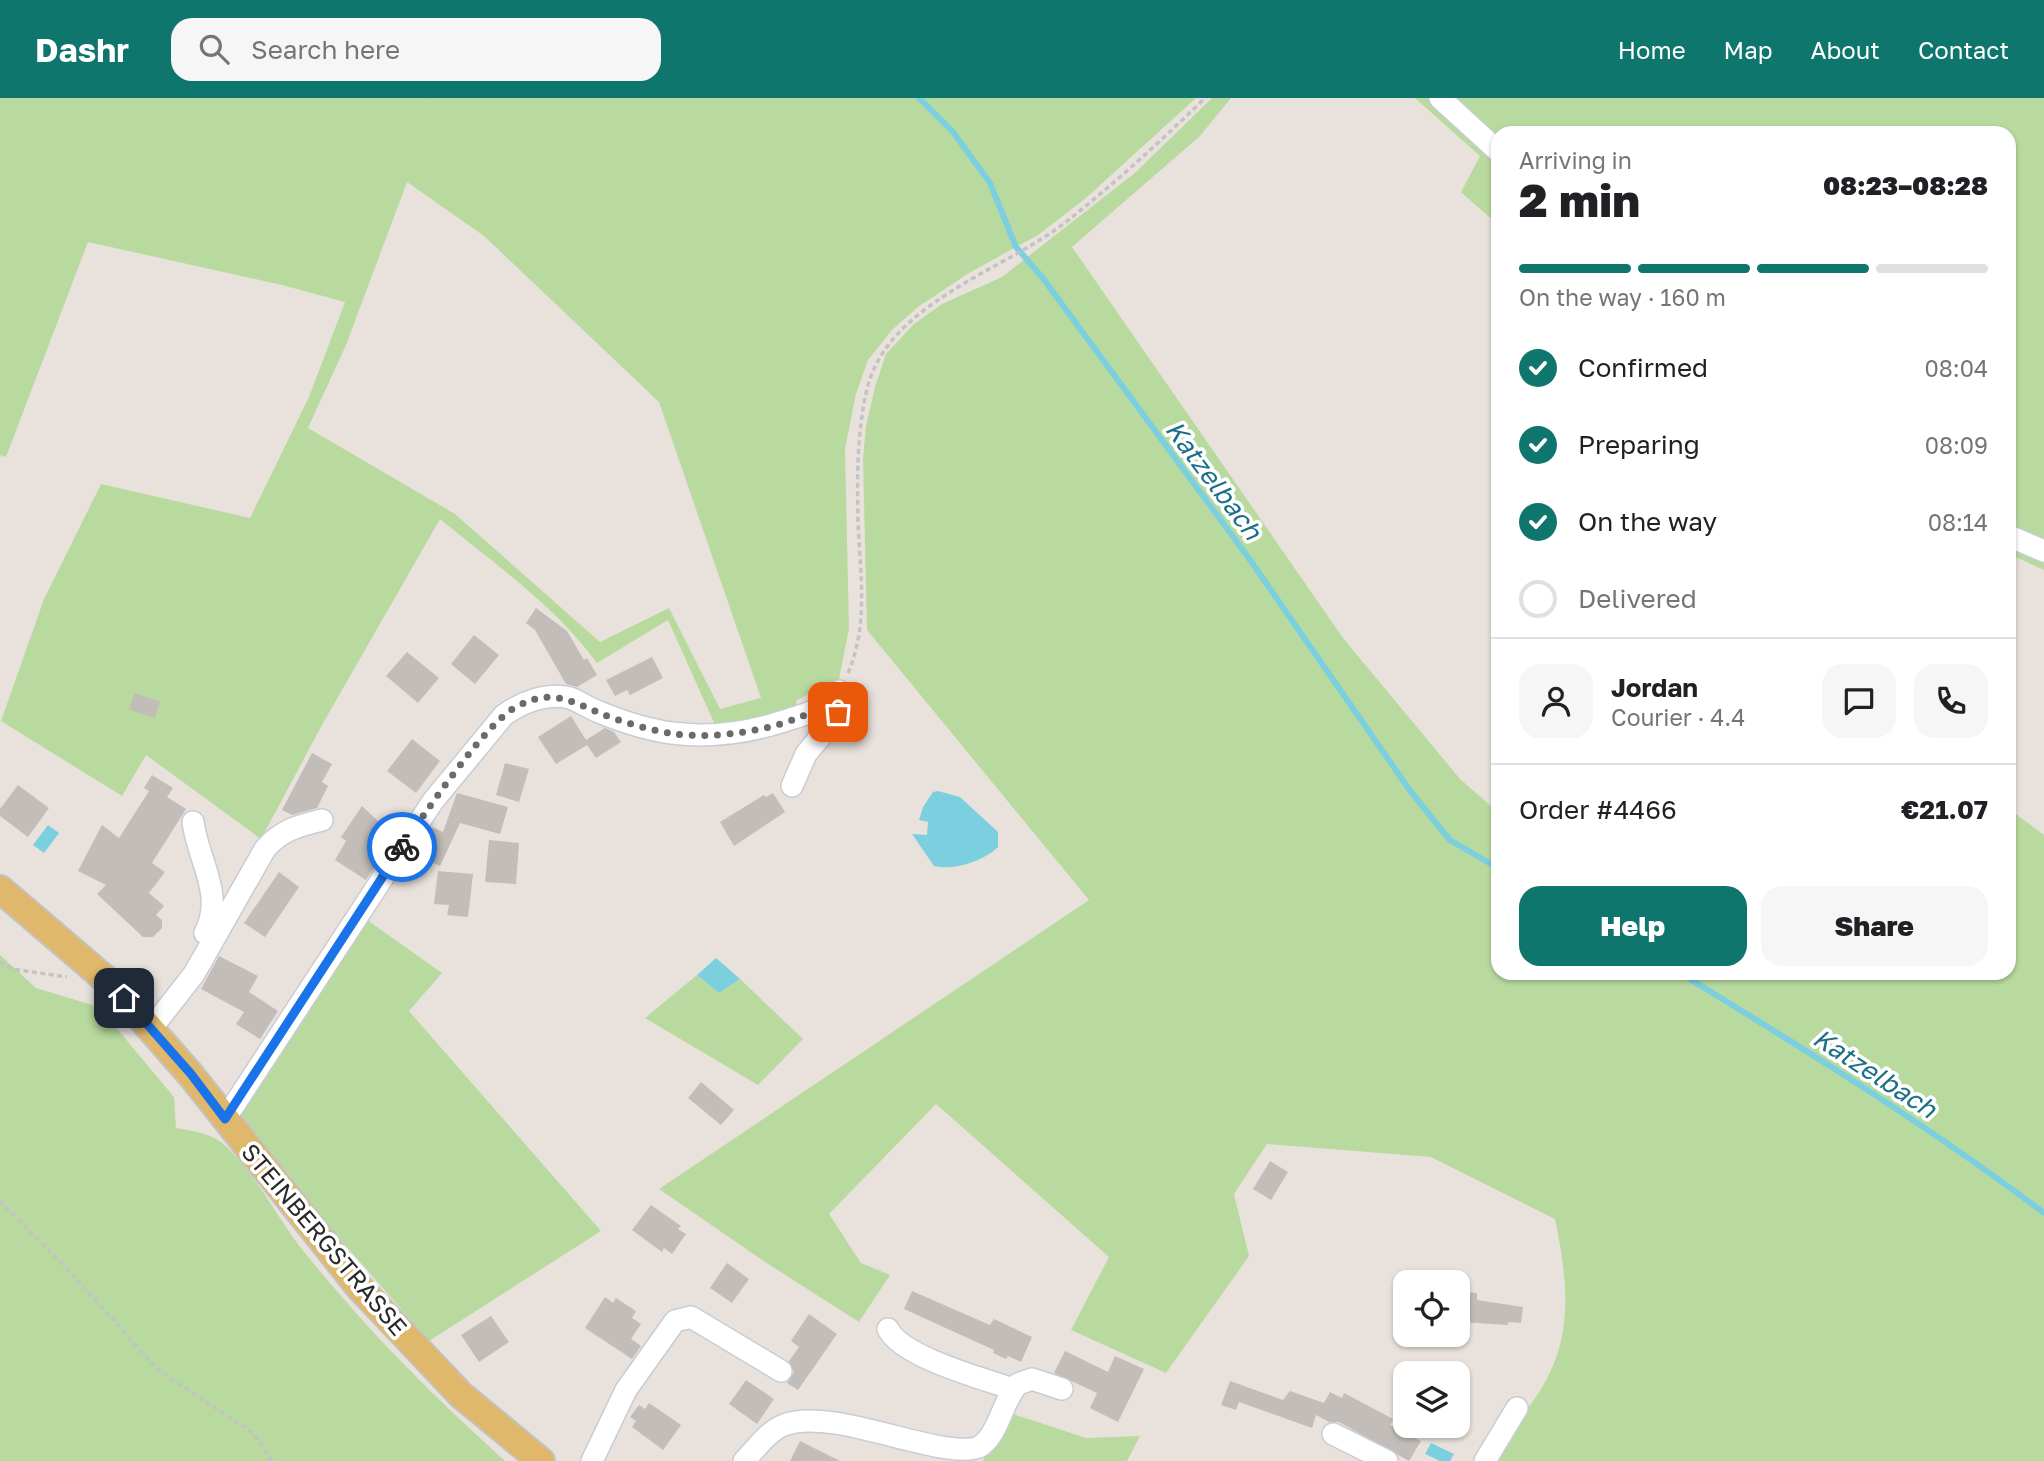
<!DOCTYPE html>
<html lang="en">
<head>
<meta charset="utf-8">
<style>
  body { margin:0; font-family:"Golos Text",sans-serif; background:#f6f6f6; color:#202124; height:100vh; display:flex; flex-direction:column; font-size:26px; white-space:nowrap }
  * { box-sizing:border-box; margin:0 }
  p { font-size:23px; color:#757577 }
  .icon { flex:none; width:38px; height:38px; fill:none; stroke:currentColor; stroke-width:2; stroke-linecap:round; stroke-linejoin:round }
  .map { position:relative; flex:1; overflow:hidden }
  .side { position:absolute; left:1491px; top:28px; width:525px; height:854px; display:flex; flex-direction:column; background:#fff; border-radius:21px; box-shadow:0 2px 5px #0004 }
  .side>* { flex:none }
  .fabs { position:absolute; left:1393px; top:1172px; display:grid; gap:14px }
  .fabs a { display:grid; place-items:center; width:77px; height:77px; border-radius:14px; background:#fff; box-shadow:0 2px 5px #0004; font-size:35px }
  .pin { position:absolute; display:grid; place-items:center; width:60px; height:60px; color:#fff; margin:-30px; border-radius:14px; box-shadow:0 4px 10px #0006 }
  .courier { position:absolute; display:grid; place-items:center; width:70px; height:70px; margin:-35px; border:5px solid #1a73e8; border-radius:50%; background:#fff; color:#222; box-shadow:0 2px 9px #0007 }
  .headline em { font-style:normal; font-weight:800 }
  .headline div { display:flex; flex-direction:column-reverse }
  .headline { display:flex; align-items:center; justify-content:space-between; height:119px; padding:0 28px }
  h1 { font-size:46px; font-weight:800; line-height:52px }
  .bar { display:grid; grid-template-columns:repeat(4,1fr); gap:10px 7px; align-content:center; height:84px; padding:0 28px }
  .bar i { height:9px; border-radius:5px; background:#e0e0e0 }
  .bar .active { background:#0f766e }
  .bar p { grid-column:span 4 }
  .line { display:flex; align-items:center; gap:18px; padding:0 28px; border-top:2px solid #e0e0e0 }
  .line div { flex:1 }
  .round { display:grid; place-items:center; flex:none; width:74px; height:74px; border-radius:21px; background:#f6f6f6 }
  ol { padding:0 28px; list-style:none }
  li { display:flex; align-items:center; gap:21px; height:77px }
  li p { margin-inline-start:auto }
  li .icon { padding:7px; border-radius:50%; background:#0f766e; color:#fff; stroke-width:4 }
  li:last-child { color:#757577 }
  li i { width:38px; height:38px; border:4px solid #e0e0e0; border-radius:50% }
  .cta { display:flex; gap:14px; margin-top:auto; padding:14px 28px }
  .cta a { flex:1; height:80px; border-radius:21px; background:#0f766e; color:#fff; font-size:28px; font-weight:800; line-height:80px; text-align:center }
  .cta a+a { background:#f6f6f6; color:#202124 }
  header { display:flex; align-items:center; gap:42px; box-sizing:border-box; height:98px; padding:0 35px; background:#0f766e; color:#fff }
  header strong { font-size:33px }
  nav { display:flex; gap:38px; margin-inline-start:auto; font-size:24px }
  .search { width:490px; height:63px; background:#f6f6f6; display:flex; align-items:center; gap:18px; box-sizing:border-box; padding:0 24px; border-radius:21px; color:#757577; font-size:26px }
  .map>svg:first-child { display:block }
  .green { fill:#b9da9f; fill-rule:evenodd }
  .water { fill:#7ccfdf }
  .lines { fill:none; stroke-linecap:round; stroke-linejoin:round }
  .stream { stroke:#7ccfdf; stroke-width:6 }
  .building { fill:#c2bdb8 }
  .minor-casing { stroke:#c8ccd5; stroke-width:24 }
  .major-casing { stroke:#c3c3c3; stroke-width:30 }
  .path { stroke:#c3c3c3; stroke-width:3.5; stroke-dasharray:5 3.5; stroke-linecap:butt }
  .minor { stroke:#fff; stroke-width:21 }
  .major { stroke:#dfb86c; stroke-width:26 }
  .done { stroke:#6c6a68; stroke-width:7; stroke-dasharray:0 12.6 }
  .route { stroke:#1a73e8; stroke-width:9 }
  .labels { text-anchor:middle; dominant-baseline:central; stroke-width:7; stroke-linejoin:round; paint-order:stroke }
  .street-label { font-size:24px; fill:#292929; stroke:#fff }
  .water-label { font-size:26px; font-style:italic; fill:#1d6f88; stroke:#fff }
</style>
</head>
<body>
<header>
<strong>Dashr</strong>
<div class="search"><svg class="icon" aria-label="search" viewBox="0 0 24 24"><circle cx="10" cy="10" r="6"/><path d="M15 15l6 6"/></svg>Search here</div>
<nav><a>Home</a><a>Map</a><a>About</a><a>Contact</a></nav>
</header>
<div class="map">
<svg width="2044" height="1363" viewBox="0 0 2044 1363">
  <rect width="100%" height="100%" fill="#e9e2dc"/>
  <!-- green -->
  <path class="green" d="M 0,0 L 1196,0 L 1086,100 L 1038,137 L 969,175 L 918,209 L 892,232 L 868,262 L 856,296 L 845,351 L 849,531 L 839,581 L 797,602 L 794,616 L 716,629 L 668,522 L 597,565 C 555,507 494,466 440,421 L 322,627 L 261,741 L 146,657 L 122,698 L 1,623 L 44,501 L 101,386 L 250,420 L 309,299 L 345,204 L 282,187 L 88,144 L 6,359 L 0,357 ZM 407,84 L 484,138 L 659,304 L 761,600 L 720,611 L 669,510 L 600,544 L 455,416 L 308,330 L 346,247 Z
    M 1212,0 L 1231,0 L 1200,38 L 1072,149 L 1343,540 L 1460,681 L 1498,714 L 1498,875 L 2009,875 L 2009,711 L 2044,737 L 2044,1363 L 1479,1363 C 1487,1350 1494,1332 1504,1321 C 1511,1314 1525,1315 1531,1306 C 1575,1247 1569,1189 1555,1121 L 1431,1059 L 1267,1046 L 1234,1096 L 1249,1158 L 1166,1275 L 1071,1232 L 1109,1159 L 936,1006 L 829,1116 L 861,1165 L 890,1177 L 859,1224 L 765,1164 L 659,1091 L 1089,802 L 867,532 L 863,361 L 866,328 L 875,289 L 886,256 L 914,226 L 942,206 L 1002,179 L 1136,74 Z
    M 1415,0 L 1429,0 L 1498,64 L 1498,127 L 1461,94 L 1480,58 Z
    M 1452,0 L 2044,0 L 2044,444 L 2009,428 L 2009,35 L 1498,35 L 1498,42 Z
    M 2009,448 L 2044,464 L 2044,472 L 2009,456 Z
    M 363,819 L 442,875 L 409,913 L 601,1133 L 429,1243 L 326,1125 L 240,1015 Z
    M 0,857 L 36,890 L 99,909 L 174,999 L 176,1030 C 195,1033 215,1036 229,1051 C 259,1081 278,1122 305,1155 C 365,1230 433,1298 505,1363 L 0,1363 Z
    M 697,877 L 719,895 L 740,881 L 803,941 L 758,987 L 645,920 Z
    M 1007,1314 L 1086,1340 L 1140,1338 L 1127,1363 L 983,1363 Z"/>
  <!-- water -->
  <path class="water" d="M 938,693 L 960,699 L 998,734 L 998,749 C 984,763 953,773 934,768 L 912,736 L 927,737 L 928,724 L 919,722 L 923,709 L 933,694 Z
    M 48,727 L 59,735 L 44,755 L 33,747 Z
    M 716,860 L 740,881 L 719,895 L 697,877 Z
    M 1431,1345 L 1454,1356 L 1450,1363 L 1440,1363 L 1425,1356 Z"/>
  <g class="lines">
    <!-- stream -->
    <path class="stream" d="M 919,0 L 953,34 L 990,85 L 1016,149 L 1042,179 L 1248,459 L 1411,694 L 1450,742 L 1498,770
      M 1680,875 C 1806,952 1926,1026 2044,1115"/>
  </g>
  <!-- building -->
  <path class="building" d="M 536,510 L 567,533 L 584,562 L 587,560 L 597,577 L 577,589 L 566,586 L 535,532 L 526,525 Z
    M 474,537 L 499,557 L 475,586 L 451,566 Z
    M 407,554 L 439,580 L 418,605 L 386,578 Z
    M 652,559 L 663,580 L 630,597 L 627,592 L 615,598 L 606,582 Z
    M 134,595 L 160,603 L 155,620 L 129,612 Z
    M 571,618 L 586,642 L 605,630 L 614,634 L 621,644 L 596,660 L 587,647 L 556,666 L 538,639 Z
    M 412,641 L 440,663 L 416,695 L 387,673 Z
    M 312,655 L 332,666 L 322,684 L 328,688 L 317,710 L 292,717 L 282,712 Z
    M 505,665 L 529,671 L 519,704 L 496,697 Z
    M 152,677 L 173,690 L 167,699 L 186,711 L 152,765 L 165,774 L 149,795 L 164,808 L 156,817 L 162,822 L 162,830 L 153,839 L 143,839 L 97,796 L 106,787 L 78,773 L 102,727 L 119,740 L 149,693 L 144,690 Z
    M 18,687 L 49,710 L 28,739 L 0,718 L 0,711 Z
    M 457,695 L 508,709 L 500,736 L 460,725 L 440,768 L 414,756 L 432,729 L 443,734 Z
    M 773,695 L 785,714 L 734,748 L 720,724 L 764,697 L 766,699 Z
    M 362,708 L 394,738 L 366,782 L 335,762 L 346,743 L 341,739 Z
    M 489,742 L 519,745 L 516,786 L 485,784 Z
    M 438,773 L 473,776 L 468,819 L 447,817 L 449,807 L 434,806 Z
    M 279,774 L 299,789 L 265,839 L 244,825 Z
    M 219,858 L 258,878 L 249,894 L 278,913 L 260,941 L 236,926 L 244,914 L 201,891 Z
    M 701,984 L 734,1012 L 721,1027 L 688,1000 Z
    M 1270,1063 L 1288,1074 L 1271,1102 L 1253,1091 Z
    M 651,1107 L 681,1128 L 678,1131 L 686,1136 L 672,1156 L 664,1150 L 662,1154 L 632,1132 Z
    M 727,1165 L 749,1181 L 732,1205 L 710,1190 Z
    M 912,1193 L 990,1227 L 994,1221 L 1032,1239 L 1021,1264 L 1008,1258 L 1006,1261 L 993,1255 L 994,1252 L 904,1211 Z
    M 1462,1194 L 1477,1195 L 1477,1202 L 1523,1209 L 1521,1225 L 1508,1224 L 1508,1227 L 1460,1224 Z
    M 605,1199 L 613,1205 L 616,1200 L 636,1213 L 632,1220 L 641,1226 L 631,1241 L 641,1248 L 632,1261 L 585,1230 Z
    M 809,1216 L 837,1236 L 798,1292 L 787,1285 L 794,1274 L 789,1263 L 799,1249 L 791,1243 Z
    M 491,1218 L 509,1244 L 479,1264 L 461,1237 Z
    M 1065,1253 L 1108,1274 L 1115,1258 L 1144,1271 L 1118,1324 L 1090,1310 L 1097,1295 L 1054,1275 Z
    M 746,1282 L 774,1301 L 757,1326 L 729,1306 Z
    M 1230,1283 L 1283,1302 L 1290,1293 L 1324,1305 L 1330,1294 L 1342,1300 L 1344,1295 L 1393,1321 L 1390,1327 L 1421,1343 L 1409,1363 L 1339,1324 L 1329,1324 L 1316,1317 L 1312,1330 L 1239,1304 L 1236,1312 L 1221,1307 Z
    M 649,1305 L 681,1327 L 663,1352 L 632,1329 L 636,1323 L 630,1319 L 639,1307 L 645,1311 Z
    M 800,1343 L 840,1363 L 790,1363 Z"/>
  <g class="lines">
    <!-- minor casing -->
    <g class="minor-casing">
      <path id="minor" d="M 1440,0 L 1498,53
        M 2009,438 L 2044,453
        M 792,688 L 806,656 L 836,620 L 838,613 L 834,600
        M 193,724 C 198,763 225,796 205,835
        M 151,931 L 194,876 L 265,751 C 281,732 298,728 322,722
        M 225,1021 L 433,703 L 504,617 C 522,604 548,594 570,600 C 580,604 589,610 599,614 C 621,623 649,632 672,635 C 710,640 747,635 784,623 C 804,617 826,611 839,593
        M 888,1231 C 902,1259 981,1280 1013,1291
        M 1333,1336 L 1387,1363
        M 592,1363 L 626,1292 L 675,1223 L 691,1219 L 781,1273
        M 744,1363 C 756,1351 768,1333 784,1327 C 833,1308 942,1363 979,1349 C 999,1337 1002,1303 1018,1286 L 1032,1281 L 1062,1291
        M 1485,1363 L 1517,1310"/>
    </g>
    <!-- major casing -->
    <g class="major-casing">
      <path id="major" d="M 0,791 L 110,885 L 190,976 L 359,1189 L 461,1297 L 541,1363"/>
    </g>
    <!-- path -->
    <path class="path" d="M 429,1 L 429,0
      M 848,575 C 869,526 860,475 858,423 C 857,379 857,334 867,291 C 888,205 1003,173 1066,124 C 1114,86 1161,43 1205,0
      M 0,864 L 12,871 L 67,879
      M 0,1103 L 73,1177 L 158,1272 L 253,1335 L 272,1363"/>
    <!-- minor -->
    <use href="#minor" class="minor"/>
    <!-- major -->
    <use href="#major" class="major"/>
  </g>
  <g class="lines">
    <!-- done -->
    <path class="done" d="M 402,749 C 423,718 486,624 516,609 C 549,591 567,601 597,614 C 619,623 646,631 669,635 C 716,643 796,631 834,600 L 838,614"/>
    <!-- route -->
    <path class="route" d="M 124,900 L 191,976 L 225,1021 L 402,749"/>
  </g>
  <g class="labels">
    <!-- street labels -->
    <g class="street-label">
      <text transform="translate(325 1141) rotate(50)">STEINBERGSTRASSE</text>
    </g>
    <!-- water labels -->
    <g class="water-label">
      <text transform="translate(1214 382) rotate(53)">Katzelbach</text>
      <text transform="translate(1875 975) rotate(33)">Katzelbach</text>
    </g>
  </g>
</svg>
<div class="fabs">
<a><svg class="icon" aria-label="locate" viewBox="0 0 24 24"><circle cx="12" cy="12" r="6"/><path d="M12 2v4M12 18v4M2 12h4M18 12h4"/></svg></a>
<a><svg class="icon" aria-label="layers" viewBox="0 0 24 24"><path d="M12 4l9 5-9 5-9-5zM3 14l9 5 9-5"/></svg></a>
</div>
<div class="pin" style="left:838px;top:614px;background:#ea580c"><svg class="icon" aria-label="bag" viewBox="0 0 24 24"><path d="M5 8h14l-1 12H6zM9 8a3 3 0 0 1 6 0"/></svg></div>
<div class="pin" style="left:124px;top:900px;background:#1f2937"><svg class="icon" aria-label="home" viewBox="0 0 24 24"><path d="M3 11l9-7 9 7M6 9v11h12V9"/></svg></div>
<div class="courier" style="left:402px;top:749px"><svg class="icon" aria-label="bike" viewBox="0 0 24 24"><circle cx="6" cy="16" r="4"/><circle cx="18" cy="16" r="4"/><path d="M6 16l4-8h5l3 8M10 8l3 8H6M13 5h3"/></svg></div>
<section class="side">
<div class="headline"><div><h1>2 min</h1><p>Arriving in</p></div><em>08:23–08:28</em></div>
<div class="bar"><i class="active"></i><i class="active"></i><i class="active"></i><i></i><p>On the way · 160 m</p></div>
<ol>
<li><svg class="icon" aria-label="check" viewBox="0 0 24 24"><path d="M5 12l5 5 9-10"/></svg>Confirmed<p>08:04</p></li>
<li><svg class="icon" aria-label="check" viewBox="0 0 24 24"><path d="M5 12l5 5 9-10"/></svg>Preparing<p>08:09</p></li>
<li><svg class="icon" aria-label="check" viewBox="0 0 24 24"><path d="M5 12l5 5 9-10"/></svg>On the way<p>08:14</p></li>
<li><i></i>Delivered</li>
</ol>
<div class="line" style="height:126px"><a class="round"><svg class="icon" aria-label="person" viewBox="0 0 24 24"><circle cx="12" cy="8" r="4"/><path d="M4 21q1-7 8-7t8 7"/></svg></a><div><b>Jordan</b><p>Courier · 4.4</p></div><a class="round"><svg class="icon" aria-label="chat" viewBox="0 0 24 24"><path d="M4 5h16v11H9l-5 4z"/></svg></a><a class="round"><svg class="icon" aria-label="phone" viewBox="0 0 24 24"><path d="M5 4h4l2 5-3 2q2 4 5 5l2-3 5 2v4C11 20 4 13 5 4z"/></svg></a></div>
<div class="line" style="height:91px"><div>Order #4466</div><b>€21.07</b></div>
<div class="cta"><a>Help</a><a>Share</a></div>
</section>
</div>
</body>
</html>
